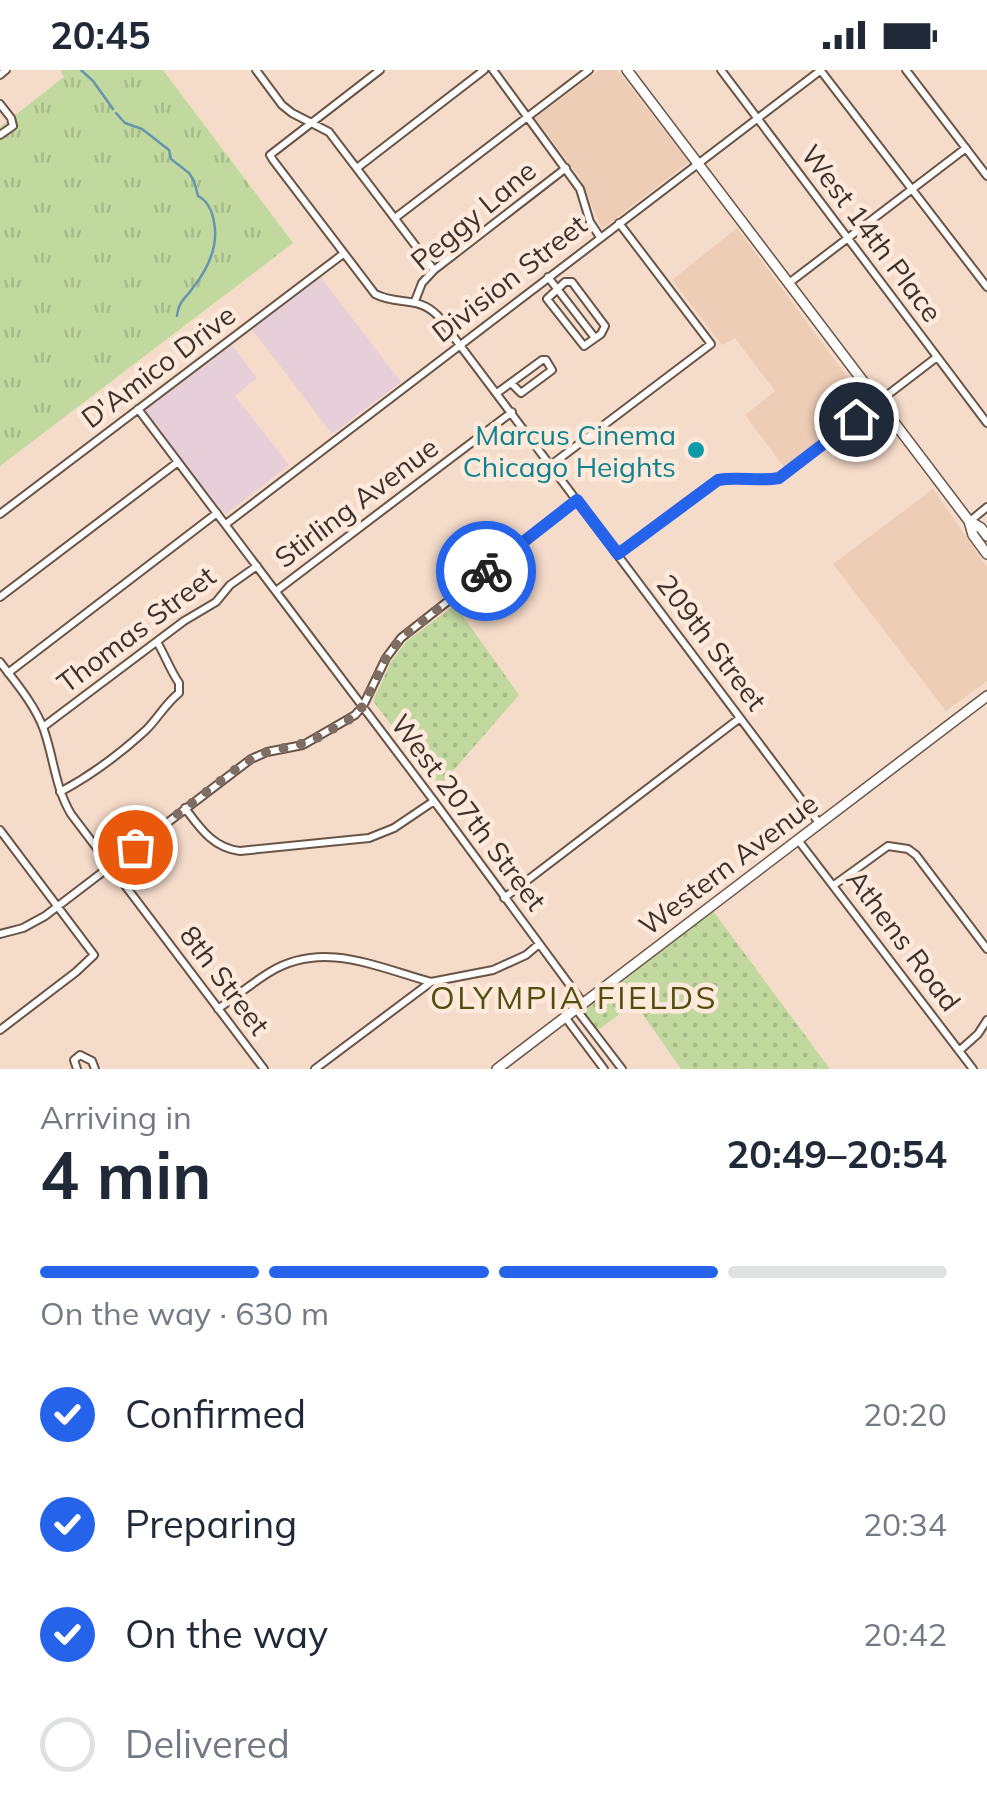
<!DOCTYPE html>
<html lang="en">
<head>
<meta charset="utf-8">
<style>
  body { margin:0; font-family:Mulish,sans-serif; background:#f6f6f7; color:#1f2937; height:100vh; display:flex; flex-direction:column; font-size:38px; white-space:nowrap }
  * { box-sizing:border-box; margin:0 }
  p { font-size:32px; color:#747a83 }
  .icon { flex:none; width:55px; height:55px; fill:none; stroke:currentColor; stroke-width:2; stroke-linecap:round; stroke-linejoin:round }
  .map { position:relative; height:999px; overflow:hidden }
  .side { display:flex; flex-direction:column; background:#fff; flex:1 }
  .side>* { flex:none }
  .pin { position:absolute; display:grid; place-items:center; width:85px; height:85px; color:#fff; margin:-42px; border:5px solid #fff; border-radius:50%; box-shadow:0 2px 10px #0007 }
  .courier { position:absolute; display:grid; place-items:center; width:100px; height:100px; margin:-50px; border:8px solid #2563eb; border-radius:50%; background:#fff; color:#222; box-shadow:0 2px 12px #0007 }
  .head em { font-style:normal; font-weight:700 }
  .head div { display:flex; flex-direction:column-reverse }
  .head { display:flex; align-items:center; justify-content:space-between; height:170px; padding:0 40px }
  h1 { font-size:65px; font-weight:700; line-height:75px }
  .bar { display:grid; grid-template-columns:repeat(4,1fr); gap:15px 10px; align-content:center; height:120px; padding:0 40px }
  .bar i { height:12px; border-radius:8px; background:#e0e1e3 }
  .bar .on { background:#2563eb }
  .bar p { grid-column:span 4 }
  ol { padding:0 40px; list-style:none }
  li { display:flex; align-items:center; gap:30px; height:110px }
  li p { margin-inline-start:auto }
  li .icon { padding:10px; border-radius:50%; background:#2563eb; color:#fff; stroke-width:4 }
  li:last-child { color:#747a83 }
  li i { width:55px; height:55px; border:5px solid #e0e1e3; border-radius:50% }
  .status { display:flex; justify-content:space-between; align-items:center; height:70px; padding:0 50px; background:#fff; direction:ltr }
  .status svg { height:28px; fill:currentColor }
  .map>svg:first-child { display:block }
  .built { fill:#eecdb7 }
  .education { fill:#e7cfda }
  .grass { fill:url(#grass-tufts) }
  .park { fill:url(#park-dots) }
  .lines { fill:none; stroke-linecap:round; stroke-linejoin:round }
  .stream { stroke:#6596ad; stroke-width:2.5 }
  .minor-casing { stroke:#6a5446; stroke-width:10 }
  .major-casing { stroke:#6a5446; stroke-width:12 }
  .minor { stroke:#fff; stroke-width:6 }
  .major { stroke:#fff; stroke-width:9 }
  .done { stroke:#7d6d63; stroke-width:10; stroke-dasharray:0 18 }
  .route { stroke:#2563eb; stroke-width:12 }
  .culture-dot { fill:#0f9aa8; stroke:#fee9db; stroke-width:4 }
  .labels { text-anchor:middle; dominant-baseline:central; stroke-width:9; stroke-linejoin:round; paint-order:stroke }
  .street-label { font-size:28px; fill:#3c322c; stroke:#fee9db }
  .culture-label { font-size:28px; fill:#0d838f; stroke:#fee9db; text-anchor:end }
  .quarter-label { font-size:32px; letter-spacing:2.5px; fill:#514e10; stroke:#fee9db }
</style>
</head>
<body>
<div class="status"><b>20:45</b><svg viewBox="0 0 49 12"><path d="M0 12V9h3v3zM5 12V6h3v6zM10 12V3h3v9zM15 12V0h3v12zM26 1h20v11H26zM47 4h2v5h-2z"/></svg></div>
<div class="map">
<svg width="987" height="999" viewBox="0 0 987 999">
  <defs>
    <pattern id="grass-tufts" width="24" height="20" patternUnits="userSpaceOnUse" patternTransform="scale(2.5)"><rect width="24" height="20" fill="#c1d89f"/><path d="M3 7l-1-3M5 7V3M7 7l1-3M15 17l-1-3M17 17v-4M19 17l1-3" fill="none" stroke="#a7ba89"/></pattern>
    <pattern id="park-dots" width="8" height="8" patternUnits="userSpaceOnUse" patternTransform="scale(2.5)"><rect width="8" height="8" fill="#c1d89f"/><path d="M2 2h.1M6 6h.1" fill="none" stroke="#a7ba89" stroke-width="1.8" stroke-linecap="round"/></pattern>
  </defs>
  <rect width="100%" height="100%" fill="#f5dbca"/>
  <!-- built -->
  <path class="built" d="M 599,0 L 617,0 L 689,92 L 602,159 L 580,108 L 535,48 Z
    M 737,158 L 867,334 L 784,397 L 745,345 L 775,321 L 735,268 L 722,275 L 672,210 Z
    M 933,419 L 987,497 L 987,611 L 946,641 L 833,494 Z"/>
  <!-- education -->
  <path class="education" d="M 319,205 L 401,312 L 332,364 L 251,258 Z
    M 230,273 L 257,308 L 235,326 L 289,395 L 225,445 L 144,341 Z"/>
  <!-- grass -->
  <path class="grass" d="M 60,0 L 163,0 L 293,173 L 0,396 L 0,57 L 64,7 Z"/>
  <!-- park -->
  <path class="park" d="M 455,535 L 519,625 L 439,717 L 373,631 L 391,592 L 407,571 Z
    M 713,841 L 830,999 L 681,999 L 635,933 L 595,962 L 584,947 L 584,939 Z"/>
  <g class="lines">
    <!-- stream -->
    <path class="stream" d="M 81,0 L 93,11 L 113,39
      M 116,43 L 125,53 L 142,59 L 169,80 L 171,89 L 189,103 L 194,111 L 198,126 C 208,131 212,140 214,152 C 219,177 208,199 192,219 C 185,229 178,232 177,246"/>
    <!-- minor casing -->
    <g class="minor-casing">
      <path id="minor" d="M 256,0 L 282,35 L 292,43 L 329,62 L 434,200
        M 380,0 L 270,85 L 273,90 L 375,224 C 398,236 418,225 438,246 L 819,753
        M 493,0 L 580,119 L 590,152 L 600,167
        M 721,0 L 987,353
        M 906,0 L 987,106
        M 821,1 L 987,217
        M 0,5 L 6,0
        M 0,34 L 11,48 L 13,56 L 0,65
        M 357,98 L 484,0
        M 395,148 L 589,0
        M 548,207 L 595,268
        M 565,212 L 572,212 L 605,256 L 601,264 L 584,276 L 547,229 Z
        M 789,213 L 966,78
        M 415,231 L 422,213 L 434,200 L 566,98
        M 497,323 L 542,290 L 546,290 L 552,300 L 521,323 L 511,313
        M 138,339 L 434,731 L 583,933
        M 551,395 L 711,274 L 619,153
        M 0,444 L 343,184
        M 970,451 L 987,437
        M 226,454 L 821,0
        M 618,484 L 717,410 C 738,406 759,413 779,408 L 937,287
        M 276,521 L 512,342
        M 0,527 L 178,392
        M 0,592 C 16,613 35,635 44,660 C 54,689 55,717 71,744 L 264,999
        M 8,603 L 217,443
        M 43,657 L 184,551 L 216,532 L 230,515 L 257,496
        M 60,722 C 90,706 121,683 146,660 C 158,648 166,633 179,623 L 179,613 C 170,600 165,585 157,572
        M 185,738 C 200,758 213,778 240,781 L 369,768 L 394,758 L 434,731
        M 0,760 L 94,885 L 76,902 L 0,960
        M 798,770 L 973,999
        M 834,815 L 888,776 L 908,779 L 916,785 L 987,879
        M 504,828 L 740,648
        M 0,864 L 23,858 L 45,846 L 251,689 L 267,682 L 303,675 L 355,645 L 363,636 L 386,588 L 401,568 L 577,430
        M 218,939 C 235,927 252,913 270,902 C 323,870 376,897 431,912
        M 576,939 L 622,999
        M 565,947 L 604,999
        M 959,981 L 978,964 L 987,950
        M 77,999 L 74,990 L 80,985 L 92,991 L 95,999
        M 315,999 L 431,912 L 493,900 L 526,885 L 539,874"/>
    </g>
    <!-- major casing -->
    <g class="major-casing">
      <path id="major" d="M 627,0 L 969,451 L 973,465 L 987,484
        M 969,451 L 981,458 L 987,466
        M 497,999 L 987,626"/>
    </g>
    <!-- minor -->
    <use href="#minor" class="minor"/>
    <!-- major -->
    <use href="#major" class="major"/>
  </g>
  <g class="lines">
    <!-- done -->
    <path class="done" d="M 135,777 L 244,693 L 267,682 L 310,672 L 355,646 L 363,636 L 386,588 L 401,568 L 486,501"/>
    <!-- route -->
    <path class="route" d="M 486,501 L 577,430 L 618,484 L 718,410 C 738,406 759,412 779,408 L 856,349"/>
  </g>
  <!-- markers -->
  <circle class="culture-dot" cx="696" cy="380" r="10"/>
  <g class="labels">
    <!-- street labels -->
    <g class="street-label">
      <text transform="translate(473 145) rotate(-40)">Peggy Lane</text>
      <text transform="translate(872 163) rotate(53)">West 14th Place</text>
      <text transform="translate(509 208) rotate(-38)">Division Street</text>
      <text transform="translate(158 296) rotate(-37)">D'Amico Drive</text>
      <text transform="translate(356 432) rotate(-37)">Stirling Avenue</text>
      <text transform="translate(136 559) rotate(-37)">Thomas Street</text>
      <text transform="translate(712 572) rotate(53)">209th Street</text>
      <text transform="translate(469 742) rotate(53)">West 207th Street</text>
      <text transform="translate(728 794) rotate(-37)">Western Avenue</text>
      <text transform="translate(904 870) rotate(53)">Athens Road</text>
      <text transform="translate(225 910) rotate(53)">8th Street</text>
    </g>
    <!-- culture labels -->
    <g class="culture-label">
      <text x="676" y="364">Marcus Cinema<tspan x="676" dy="32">Chicago Heights</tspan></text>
    </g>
    <!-- quarter labels -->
    <g class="quarter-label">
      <text x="574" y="927">OLYMPIA FIELDS</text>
    </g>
  </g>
</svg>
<div class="pin" style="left:135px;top:777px;background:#ea580c"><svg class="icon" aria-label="bag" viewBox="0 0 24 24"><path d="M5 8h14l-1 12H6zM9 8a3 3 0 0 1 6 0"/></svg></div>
<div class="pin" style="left:856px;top:349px;background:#1f2937"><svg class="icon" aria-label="home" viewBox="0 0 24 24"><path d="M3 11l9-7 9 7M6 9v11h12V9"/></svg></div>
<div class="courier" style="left:486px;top:501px"><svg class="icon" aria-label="bike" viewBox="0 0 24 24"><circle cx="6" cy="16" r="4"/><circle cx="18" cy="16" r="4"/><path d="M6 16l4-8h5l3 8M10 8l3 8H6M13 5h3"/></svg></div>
</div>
<section class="side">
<div class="head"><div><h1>4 min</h1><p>Arriving in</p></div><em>20:49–20:54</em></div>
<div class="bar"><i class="on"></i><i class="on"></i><i class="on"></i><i></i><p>On the way · 630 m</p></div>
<ol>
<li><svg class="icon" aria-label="check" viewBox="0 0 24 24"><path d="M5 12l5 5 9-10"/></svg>Confirmed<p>20:20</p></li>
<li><svg class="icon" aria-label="check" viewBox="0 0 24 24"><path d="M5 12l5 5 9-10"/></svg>Preparing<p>20:34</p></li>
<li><svg class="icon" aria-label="check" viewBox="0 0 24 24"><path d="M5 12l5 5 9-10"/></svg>On the way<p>20:42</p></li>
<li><i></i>Delivered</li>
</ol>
</section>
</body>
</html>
